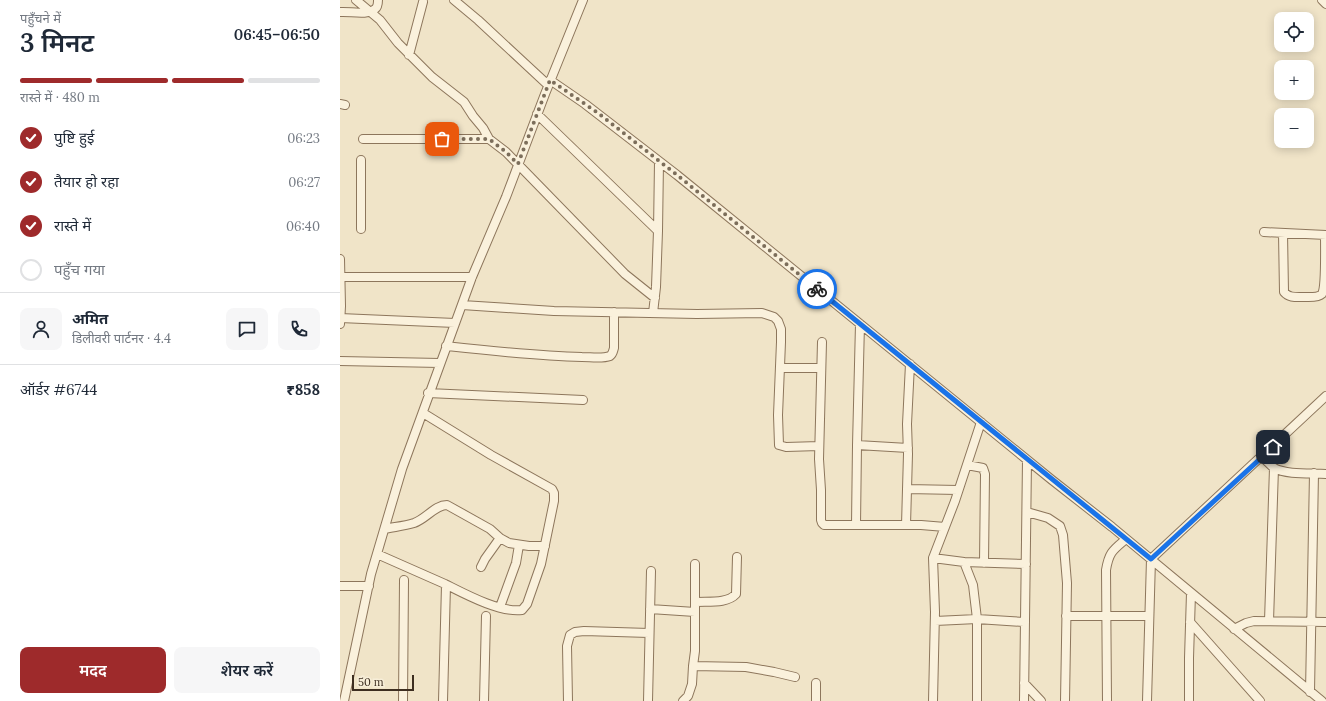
<!DOCTYPE html>
<html lang="hi">
<head>
<meta charset="utf-8">
<style>
  body { margin:0; font-family:Lora,"Noto Sans Devanagari",serif; background:#f6f6f7; color:#1f2937; height:100vh; display:flex; flex-direction:column; font-size:15px; white-space:nowrap }
  * { box-sizing:border-box; margin:0 }
  p { font-size:13px; color:#747a83 }
  .icon { flex:none; width:22px; height:22px; fill:none; stroke:currentColor; stroke-width:2; stroke-linecap:round; stroke-linejoin:round }
  .map { position:relative; flex:1; overflow:hidden }
  .side { display:flex; flex-direction:column; background:#fff; width:340px }
  .side>* { flex:none }
  .buttons { position:absolute; left:934px; top:12px; display:grid; gap:8px }
  .buttons a { display:grid; place-items:center; width:40px; height:40px; border-radius:8px; background:#fff; box-shadow:0 2px 10px #0003; font-size:20px }
  .scale { position:absolute; left:12px; bottom:10px; width:62px; box-sizing:border-box; padding-left:4px; border:2px solid #3d2e20; border-top:0; font-size:11px; line-height:14px; white-space:nowrap; color:#3d2e20; -webkit-text-stroke:3px #f7eed8; paint-order:stroke }
  .pin { position:absolute; display:grid; place-items:center; width:34px; height:34px; color:#fff; margin:-17px; border-radius:8px; box-shadow:0 2px 6px #0006 }
  .courier { position:absolute; display:grid; place-items:center; width:40px; height:40px; margin:-20px; border:3px solid #1a73e8; border-radius:50%; background:#fff; color:#222; box-shadow:0 1px 5px #0007 }
  .headline em { font-style:normal; font-weight:600 }
  .headline div { display:flex; flex-direction:column-reverse }
  .headline { display:flex; align-items:center; justify-content:space-between; height:68px; padding:0 20px }
  h1 { font-size:26px; font-weight:600; line-height:30px }
  .bar { display:grid; grid-template-columns:repeat(4,1fr); gap:6px 4px; align-content:center; height:48px; padding:0 20px }
  .bar i { height:5px; border-radius:3px; background:#e0e1e3 }
  .bar .selected { background:#9e2a2b }
  .bar p { grid-column:span 4 }
  .line { display:flex; align-items:center; gap:10px; padding:0 20px; border-top:1px solid #e0e1e3 }
  .line div { flex:1 }
  .round { display:grid; place-items:center; flex:none; width:42px; height:42px; border-radius:8px; background:#f6f6f7 }
  ol { padding:0 20px; list-style:none }
  li { display:flex; align-items:center; gap:12px; height:44px }
  li p { margin-inline-start:auto }
  li .icon { padding:4px; border-radius:50%; background:#9e2a2b; color:#fff; stroke-width:4 }
  li:last-child { color:#747a83 }
  li i { width:22px; height:22px; border:2px solid #e0e1e3; border-radius:50% }
  .action { display:flex; gap:8px; margin-top:auto; padding:8px 20px }
  .action a { flex:1; height:46px; border-radius:8px; background:#9e2a2b; color:#fff; font-size:16px; font-weight:600; line-height:46px; text-align:center }
  .action a+a { background:#f6f6f7; color:#1f2937 }
  main { display:flex; flex:1; min-height:0 }
  .map>svg:first-child { display:block }
  .lines { fill:none; stroke-linecap:round; stroke-linejoin:round }
  .minor-casing { stroke:#8d765c; stroke-width:10 }
  .minor { stroke:#faf1dc; stroke-width:8 }
  .done { stroke:#7c6e5b; stroke-width:4; stroke-dasharray:0 7.2 }
  .route { stroke:#1a73e8; stroke-width:5 }
</style>
</head>
<body>
<main>
<section class="side">
<div class="headline"><div><h1>3 मिनट</h1><p>पहुँचने में</p></div><em>06:45–06:50</em></div>
<div class="bar"><i class="selected"></i><i class="selected"></i><i class="selected"></i><i></i><p>रास्ते में · 480 m</p></div>
<ol>
<li><svg class="icon" aria-label="check" viewBox="0 0 24 24"><path d="M5 12l5 5 9-10"/></svg>पुष्टि हुई<p>06:23</p></li>
<li><svg class="icon" aria-label="check" viewBox="0 0 24 24"><path d="M5 12l5 5 9-10"/></svg>तैयार हो रहा<p>06:27</p></li>
<li><svg class="icon" aria-label="check" viewBox="0 0 24 24"><path d="M5 12l5 5 9-10"/></svg>रास्ते में<p>06:40</p></li>
<li><i></i>पहुँच गया</li>
</ol>
<div class="line" style="height:72px"><a class="round"><svg class="icon" aria-label="person" viewBox="0 0 24 24"><circle cx="12" cy="8" r="4"/><path d="M4 21q1-7 8-7t8 7"/></svg></a><div><b>अमित</b><p>डिलीवरी पार्टनर · 4.4</p></div><a class="round"><svg class="icon" aria-label="chat" viewBox="0 0 24 24"><path d="M4 5h16v11H9l-5 4z"/></svg></a><a class="round"><svg class="icon" aria-label="phone" viewBox="0 0 24 24"><path d="M5 4h4l2 5-3 2q2 4 5 5l2-3 5 2v4C11 20 4 13 5 4z"/></svg></a></div>
<div class="line" style="height:52px"><div>ऑर्डर #6744</div><b>₹858</b></div>
<div class="action"><a>मदद</a><a>शेयर करें</a></div>
</section>
<div class="map">
<svg width="986" height="701" viewBox="0 0 986 701">
  <rect width="100%" height="100%" fill="#f0e4c8"/>
  <g class="lines">
    <!-- minor casing -->
    <g class="minor-casing">
      <path id="minor" d="M 16,0 L 40,20 L 58,43 L 92,77 L 124,102 L 133,116 L 143,128 L 149,139
        M 114,0 L 138,20 L 208,85
        M 982,0 L 986,4
        M 0,12 C 10,11 27,16 35,9 C 38,7 38,3 38,0
        M 69,55 L 83,2
        M 210,80 L 245,104 L 337,175 L 712,480 L 772,527 L 982,701
        M 0,104 L 5,105
        M 197,114 L 318,231 L 316,287 L 313,313
        M 23,139 L 149,139 L 166,152 L 285,274 L 315,298
        M 21,160 L 21,229
        M 318,231 L 319,162
        M 924,232 L 986,235
        M 943,233 L 944,292 C 949,298 956,297 964,297 C 969,297 978,298 982,294 C 986,287 985,246 985,235
        M 0,259 L 1,306 L 0,324
        M 1,277 L 132,277
        M 122,305 L 214,311 L 357,314 L 422,313 L 434,317 L 438,321 L 441,329 L 441,342 L 438,415 L 439,445 L 446,447 L 479,446
        M 0,318 L 115,323
        M 520,324 L 517,445 L 516,525 L 581,525 L 605,527
        M 482,342 L 479,459 L 481,490 L 481,520 L 482,523 L 484,525 L 516,525
        M 106,346 C 152,351 197,356 242,357 C 251,357 262,359 270,356 C 273,354 273,351 274,348 L 274,312
        M 0,361 L 100,363
        M 440,368 L 481,368
        M 88,393 L 243,400
        M 517,445 L 568,448
        M 922,457 C 926,460 930,465 934,468 C 947,475 971,473 986,474
        M 627,465 L 643,468 L 645,474 L 644,563
        M 567,489 L 618,490
        M 687,512 L 708,518 L 720,526 L 723,535 L 727,583 L 725,701
        M 566,525 L 568,454 L 567,424 L 570,364
        M 45,529 C 54,527 64,526 74,523 C 86,519 95,505 107,505 L 150,529 L 160,538 L 169,543 L 189,546 L 205,546
        M 37,554 C 60,564 82,574 105,584 C 125,594 160,613 182,610 L 187,604 L 201,564 L 214,501 L 214,493 L 212,489 L 151,455 L 83,413
        M 593,558 L 595,612 L 593,701
        M 624,562 L 686,564
        M 141,567 L 145,559 L 160,538
        M 0,586 L 29,586
        M 355,602 C 368,601 387,604 396,594 L 397,557
        M 160,607 L 176,563 L 179,545
        M 310,609 L 355,612
        M 726,616 L 809,616
        M 595,621 L 637,619 L 684,622
        M 929,621 L 934,468
        M 850,622 L 920,701
        M 894,629 L 906,623 L 914,621 L 986,622
        M 353,666 L 406,667 L 434,672 L 455,677
        M 684,683 L 701,701
        M 970,692 L 974,473
        M 4,701 L 31,574 L 62,469 L 132,277 L 166,197 L 205,94 L 243,0
        M 63,701 L 64,580
        M 103,701 L 106,585
        M 144,701 L 146,616
        M 228,701 L 227,646 L 230,635 L 235,632 L 244,631 L 309,633
        M 308,701 L 311,571
        M 343,701 L 348,696 L 352,684 L 353,666 L 355,651 L 355,564
        M 476,701 L 476,683
        M 637,701 L 637,619 L 633,585 L 624,562 L 593,558 L 615,501 L 641,422
        M 684,701 L 687,460
        M 767,701 L 766,570 C 769,552 773,550 786,539
        M 807,701 L 811,559 L 986,396
        M 849,701 L 849,658 L 851,593"/>
    </g>
    <!-- minor -->
    <use href="#minor" class="minor"/>
  </g>
  <g class="lines">
    <!-- done -->
    <path class="done" d="M 102,139 L 149,139 L 166,152 L 178,164 L 210,80 L 258,113 L 337,175 L 477,289"/>
    <!-- route -->
    <path class="route" d="M 477,289 L 811,559 L 933,447"/>
  </g>
</svg>
<div class="buttons">
<a><svg class="icon" aria-label="locate" viewBox="0 0 24 24"><circle cx="12" cy="12" r="6"/><path d="M12 2v4M12 18v4M2 12h4M18 12h4"/></svg></a>
<a>+</a>
<a>−</a>
</div>
<div class="scale">50 m</div>
<div class="pin" style="left:102px;top:139px;background:#ea580c"><svg class="icon" aria-label="bag" viewBox="0 0 24 24"><path d="M5 8h14l-1 12H6zM9 8a3 3 0 0 1 6 0"/></svg></div>
<div class="pin" style="left:933px;top:447px;background:#1f2937"><svg class="icon" aria-label="home" viewBox="0 0 24 24"><path d="M3 11l9-7 9 7M6 9v11h12V9"/></svg></div>
<div class="courier" style="left:477px;top:289px"><svg class="icon" aria-label="bike" viewBox="0 0 24 24"><circle cx="6" cy="16" r="4"/><circle cx="18" cy="16" r="4"/><path d="M6 16l4-8h5l3 8M10 8l3 8H6M13 5h3"/></svg></div>
</div>
</main>
</body>
</html>
